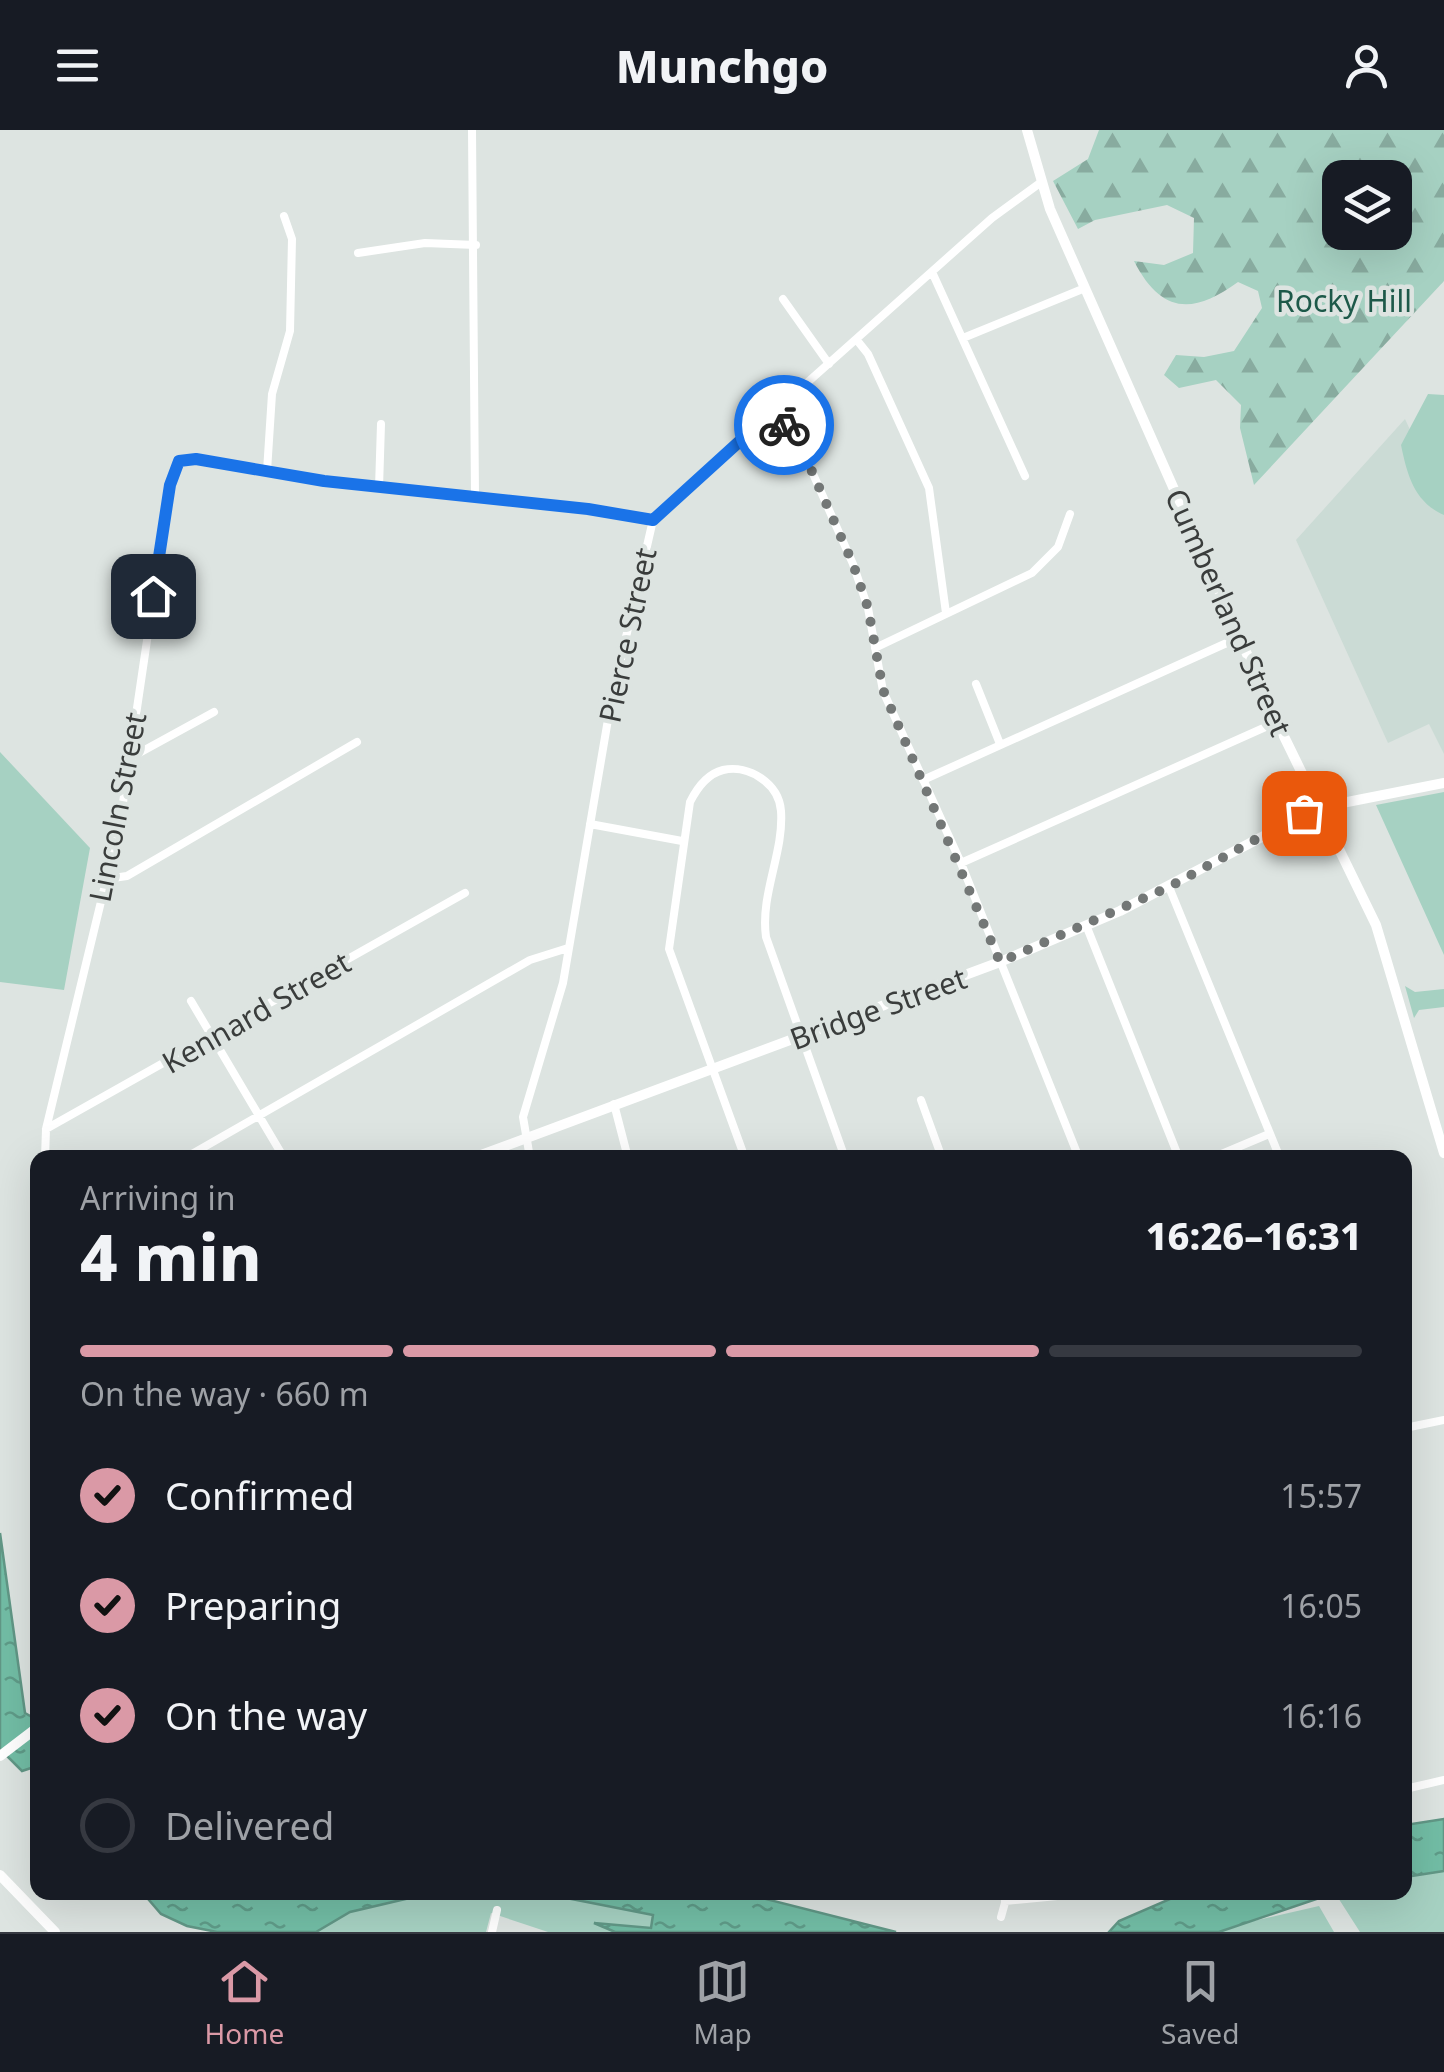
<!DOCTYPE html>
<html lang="en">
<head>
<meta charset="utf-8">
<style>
  body { margin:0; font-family:"Noto Sans",sans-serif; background:#20242c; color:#f1f3f6; height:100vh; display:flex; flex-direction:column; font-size:38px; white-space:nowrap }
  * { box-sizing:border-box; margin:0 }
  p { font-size:32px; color:#9ea1a6 }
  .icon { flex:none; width:55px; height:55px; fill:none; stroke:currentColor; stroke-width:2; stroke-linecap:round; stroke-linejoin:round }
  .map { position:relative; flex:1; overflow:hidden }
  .panel { position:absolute; left:30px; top:1020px; width:1382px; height:750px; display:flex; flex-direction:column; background:#171b24; border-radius:20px; box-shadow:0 10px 40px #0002 }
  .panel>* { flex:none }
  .fabs { position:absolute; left:1322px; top:30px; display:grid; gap:20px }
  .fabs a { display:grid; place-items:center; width:90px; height:90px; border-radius:20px; background:#171b24; box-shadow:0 10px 40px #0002; font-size:50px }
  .pin { position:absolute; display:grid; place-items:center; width:85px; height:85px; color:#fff; margin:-42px; border-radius:20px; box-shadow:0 5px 15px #0006 }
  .courier { position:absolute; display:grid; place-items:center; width:100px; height:100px; margin:-50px; border:8px solid #1a73e8; border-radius:50%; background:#fff; color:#222; box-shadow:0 2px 12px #0007 }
  .head em { font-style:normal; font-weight:800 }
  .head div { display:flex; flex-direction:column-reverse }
  .head { display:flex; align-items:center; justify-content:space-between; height:170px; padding:0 50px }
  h1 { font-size:65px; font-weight:800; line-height:75px }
  .bar { display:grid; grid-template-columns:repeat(4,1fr); gap:15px 10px; align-content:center; height:120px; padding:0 50px }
  .bar i { height:12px; border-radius:8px; background:#363941 }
  .bar .active { background:#da99a6 }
  .bar p { grid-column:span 4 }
  ol { padding:0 50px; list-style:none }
  li { display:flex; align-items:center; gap:30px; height:110px }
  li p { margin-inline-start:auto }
  li .icon { padding:10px; border-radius:50%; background:#da99a6; color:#111; stroke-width:4 }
  li:last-child { color:#9ea1a6 }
  li i { width:55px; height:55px; border:5px solid #363941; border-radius:50% }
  header { display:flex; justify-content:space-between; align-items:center; height:130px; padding:0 50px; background:#171b24; font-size:45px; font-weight:800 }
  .tabs { display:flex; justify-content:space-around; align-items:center; height:140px; border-top:2px solid #363941; background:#171b24; font-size:28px; color:#9ea1a6 }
  .tabs a { display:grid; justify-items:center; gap:5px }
  .tabs .active { color:#da99a6 }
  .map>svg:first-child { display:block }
  .built { fill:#cbdbd5 }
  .green { fill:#a6d1c2 }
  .forest { fill:url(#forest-firs); fill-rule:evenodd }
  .water { fill:url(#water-ripples); stroke:#619786; stroke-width:2.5 }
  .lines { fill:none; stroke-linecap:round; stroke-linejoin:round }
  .street { stroke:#fff; stroke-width:8 }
  .secondary { stroke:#fff; stroke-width:10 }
  .done { stroke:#737776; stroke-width:10; stroke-dasharray:0 18 }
  .route { stroke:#1a73e8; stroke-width:12 }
  .labels { text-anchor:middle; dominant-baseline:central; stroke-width:9; stroke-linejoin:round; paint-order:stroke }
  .park-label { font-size:30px; fill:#1d5949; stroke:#dde4e1 }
  .street-label { font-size:30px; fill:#3a3d3c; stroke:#dde4e1 }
</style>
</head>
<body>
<header><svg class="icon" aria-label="menu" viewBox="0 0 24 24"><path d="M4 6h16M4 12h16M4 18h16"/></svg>Munchgo<svg class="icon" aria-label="person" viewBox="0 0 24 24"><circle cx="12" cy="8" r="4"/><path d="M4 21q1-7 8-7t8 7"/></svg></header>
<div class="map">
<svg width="1444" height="1802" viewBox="0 0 1444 1802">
  <defs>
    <pattern id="forest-firs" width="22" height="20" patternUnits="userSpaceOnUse" patternTransform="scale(2.5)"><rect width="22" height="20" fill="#a6d1c2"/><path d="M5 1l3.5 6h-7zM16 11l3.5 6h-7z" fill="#88ab9f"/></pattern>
    <pattern id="water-ripples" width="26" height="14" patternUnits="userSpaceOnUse" patternTransform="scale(2.5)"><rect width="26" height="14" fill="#72bda5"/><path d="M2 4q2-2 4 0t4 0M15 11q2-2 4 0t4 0" fill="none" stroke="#5f9b88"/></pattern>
  </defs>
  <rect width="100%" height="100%" fill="#dde4e1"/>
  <!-- built -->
  <path class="built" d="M 1405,289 L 1444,373 L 1444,624 L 1429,594 L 1388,613 L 1296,410 Z"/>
  <!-- green -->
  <path class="green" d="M 1428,264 L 1444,265 L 1444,385 C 1414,372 1407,344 1401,315 Z
    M 0,622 L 90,718 L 64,860 L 0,852 Z
    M 1444,662 L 1444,825 L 1376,675 Z
    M 1405,856 L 1415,862 L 1444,859 L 1444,877 L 1419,880 L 1414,888 Z
    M 1444,1741 L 1444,1802 L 1360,1802 L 1335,1763 L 1405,1762 L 1405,1747 Z
    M 431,1762 L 541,1763 L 653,1784 L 652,1798 L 598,1795 L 615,1802 L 548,1802 L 491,1783 L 486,1802 L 316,1802 L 350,1782 Z
    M 1319,1776 L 1334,1802 L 1202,1802 L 1238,1790 L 1253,1791 Z"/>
  <!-- forest -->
  <path class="forest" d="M 1099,0 L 1444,0 L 1444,151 L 1254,355 L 1240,298 L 1241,275 L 1216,250 L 1179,258 L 1164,245 L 1176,225 L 1204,227 L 1234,221 L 1262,178 L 1258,161 L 1238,152 C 1193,185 1161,184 1134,131 L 1164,135 L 1193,123 L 1194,88 L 1167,75 L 1095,90 L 1078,99 L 1053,51 L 1088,29 ZM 1340,48 L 1395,48 L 1395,102 L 1340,102 Z"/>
  <!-- water -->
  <path class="water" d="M 0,1403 L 25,1583 L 37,1590 L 37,1636 L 22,1641 L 0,1619 Z
    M 1444,1689 L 1444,1741 L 1405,1747 L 1405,1695 Z
    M 143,1763 L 143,1762 L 431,1763 L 350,1782 L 316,1802 L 217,1802 L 187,1796 L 161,1784 Z
    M 541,1763 L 742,1763 L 896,1802 L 615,1802 L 594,1793 L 651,1798 L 653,1785 Z
    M 1184,1763 L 1184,1762 L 1334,1763 L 1219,1802 L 1109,1802 L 1119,1791 Z"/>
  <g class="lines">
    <!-- street -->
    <path class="street" d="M 472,0 L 475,367
      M 358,123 L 425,113 L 476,115
      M 932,142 L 1025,346
      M 783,169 L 829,234
      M 963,208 L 1085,158
      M 856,209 L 868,224 L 929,358 L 946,483
      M 774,280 L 806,328 L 853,434 L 868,478 L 883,561 L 961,733 L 1079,1028
      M 267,341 L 272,264 L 290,201 L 292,109 L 284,86
      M 379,358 L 381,294
      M 875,518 L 1032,443 L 1058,417 L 1070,384
      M 976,554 L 1000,614
      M 130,628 L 214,582
      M 923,650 L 1240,507
      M 590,694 L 682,711
      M 961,733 L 1277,592
      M 106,749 L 127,746 L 357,612
      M 1169,757 L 1280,1028
      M 1086,795 L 1179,1028
      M 191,871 L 284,1028
      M 921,970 L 942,1028
      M 614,974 L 628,1028
      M 46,999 L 465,763
      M 45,1028 L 46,999 L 120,693 L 170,355 L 179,331 L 197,329 L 325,351 L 611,382 L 653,390
      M 185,1028 L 530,830 L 568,818
      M 530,1028 L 523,987 L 563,853 L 611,572 L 653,390 L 992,88 L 1040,53
      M 745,1028 L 669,819 L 690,672 C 697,658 707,644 723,640 C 749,634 779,654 781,681 C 784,723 760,764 766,807 L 845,1028
      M 1212,1028 L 1269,1004
      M 1405,1298 L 1444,1290
      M 1405,1659 L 1444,1650
      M 1005,1771 L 1099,1762
      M 1001,1787 L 1008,1762
      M 492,1802 L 497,1780"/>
    <!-- secondary -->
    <path class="secondary" d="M 1027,0 L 1050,79 L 1277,592 L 1376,795 L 1444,1023
      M 473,1028 L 1000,832 L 1120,781 L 1317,678 L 1444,653
      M 0,1626 L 38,1597
      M 0,1745 L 55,1802"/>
  </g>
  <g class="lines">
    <!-- done -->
    <path class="done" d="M 784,295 L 806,328 L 853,434 L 868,478 L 883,560 L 1000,832 L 1169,757 L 1304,683"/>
    <!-- route -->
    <path class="route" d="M 153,466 L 170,355 L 179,331 L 196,329 L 324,351 L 588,379 L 653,390 L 774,280 L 784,295"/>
  </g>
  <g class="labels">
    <!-- park labels -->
    <g class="park-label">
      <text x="1344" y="170">Rocky Hill</text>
    </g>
    <!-- street labels -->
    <g class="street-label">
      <text transform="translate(1229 482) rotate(66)">Cumberland Street</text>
      <text transform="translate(627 505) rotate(-78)">Pierce Street</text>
      <text transform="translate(117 677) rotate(-79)">Lincoln Street</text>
      <text transform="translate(878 878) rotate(-20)">Bridge Street</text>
      <text transform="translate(256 882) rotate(-30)">Kennard Street</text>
    </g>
  </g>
</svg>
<div class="fabs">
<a><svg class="icon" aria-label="layers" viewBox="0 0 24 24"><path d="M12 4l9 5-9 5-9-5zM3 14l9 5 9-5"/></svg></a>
</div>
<div class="pin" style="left:1304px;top:683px;background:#ea580c"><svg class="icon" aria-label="bag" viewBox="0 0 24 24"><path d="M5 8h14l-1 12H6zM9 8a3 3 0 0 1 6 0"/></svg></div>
<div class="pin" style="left:153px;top:466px;background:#1f2937"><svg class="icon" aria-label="home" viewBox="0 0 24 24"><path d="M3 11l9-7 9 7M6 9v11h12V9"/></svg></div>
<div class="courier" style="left:784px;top:295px"><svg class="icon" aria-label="bike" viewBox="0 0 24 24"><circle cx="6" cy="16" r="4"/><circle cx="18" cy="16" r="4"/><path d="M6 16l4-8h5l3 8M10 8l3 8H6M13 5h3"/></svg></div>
<section class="panel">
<div class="head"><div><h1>4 min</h1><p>Arriving in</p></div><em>16:26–16:31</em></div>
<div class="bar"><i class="active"></i><i class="active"></i><i class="active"></i><i></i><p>On the way · 660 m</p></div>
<ol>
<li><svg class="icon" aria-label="check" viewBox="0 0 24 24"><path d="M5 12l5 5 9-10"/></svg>Confirmed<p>15:57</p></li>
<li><svg class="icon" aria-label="check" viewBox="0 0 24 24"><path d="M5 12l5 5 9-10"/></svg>Preparing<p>16:05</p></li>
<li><svg class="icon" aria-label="check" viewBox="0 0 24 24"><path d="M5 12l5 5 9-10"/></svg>On the way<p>16:16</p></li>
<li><i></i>Delivered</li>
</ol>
</section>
</div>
<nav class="tabs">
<a class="active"><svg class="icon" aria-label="home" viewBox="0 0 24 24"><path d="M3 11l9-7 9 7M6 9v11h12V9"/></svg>Home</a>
<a><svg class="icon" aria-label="map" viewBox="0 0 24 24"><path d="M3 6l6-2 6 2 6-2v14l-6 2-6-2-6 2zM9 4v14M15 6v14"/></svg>Map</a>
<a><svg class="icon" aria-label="saved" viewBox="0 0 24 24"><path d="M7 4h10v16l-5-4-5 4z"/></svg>Saved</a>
</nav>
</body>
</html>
